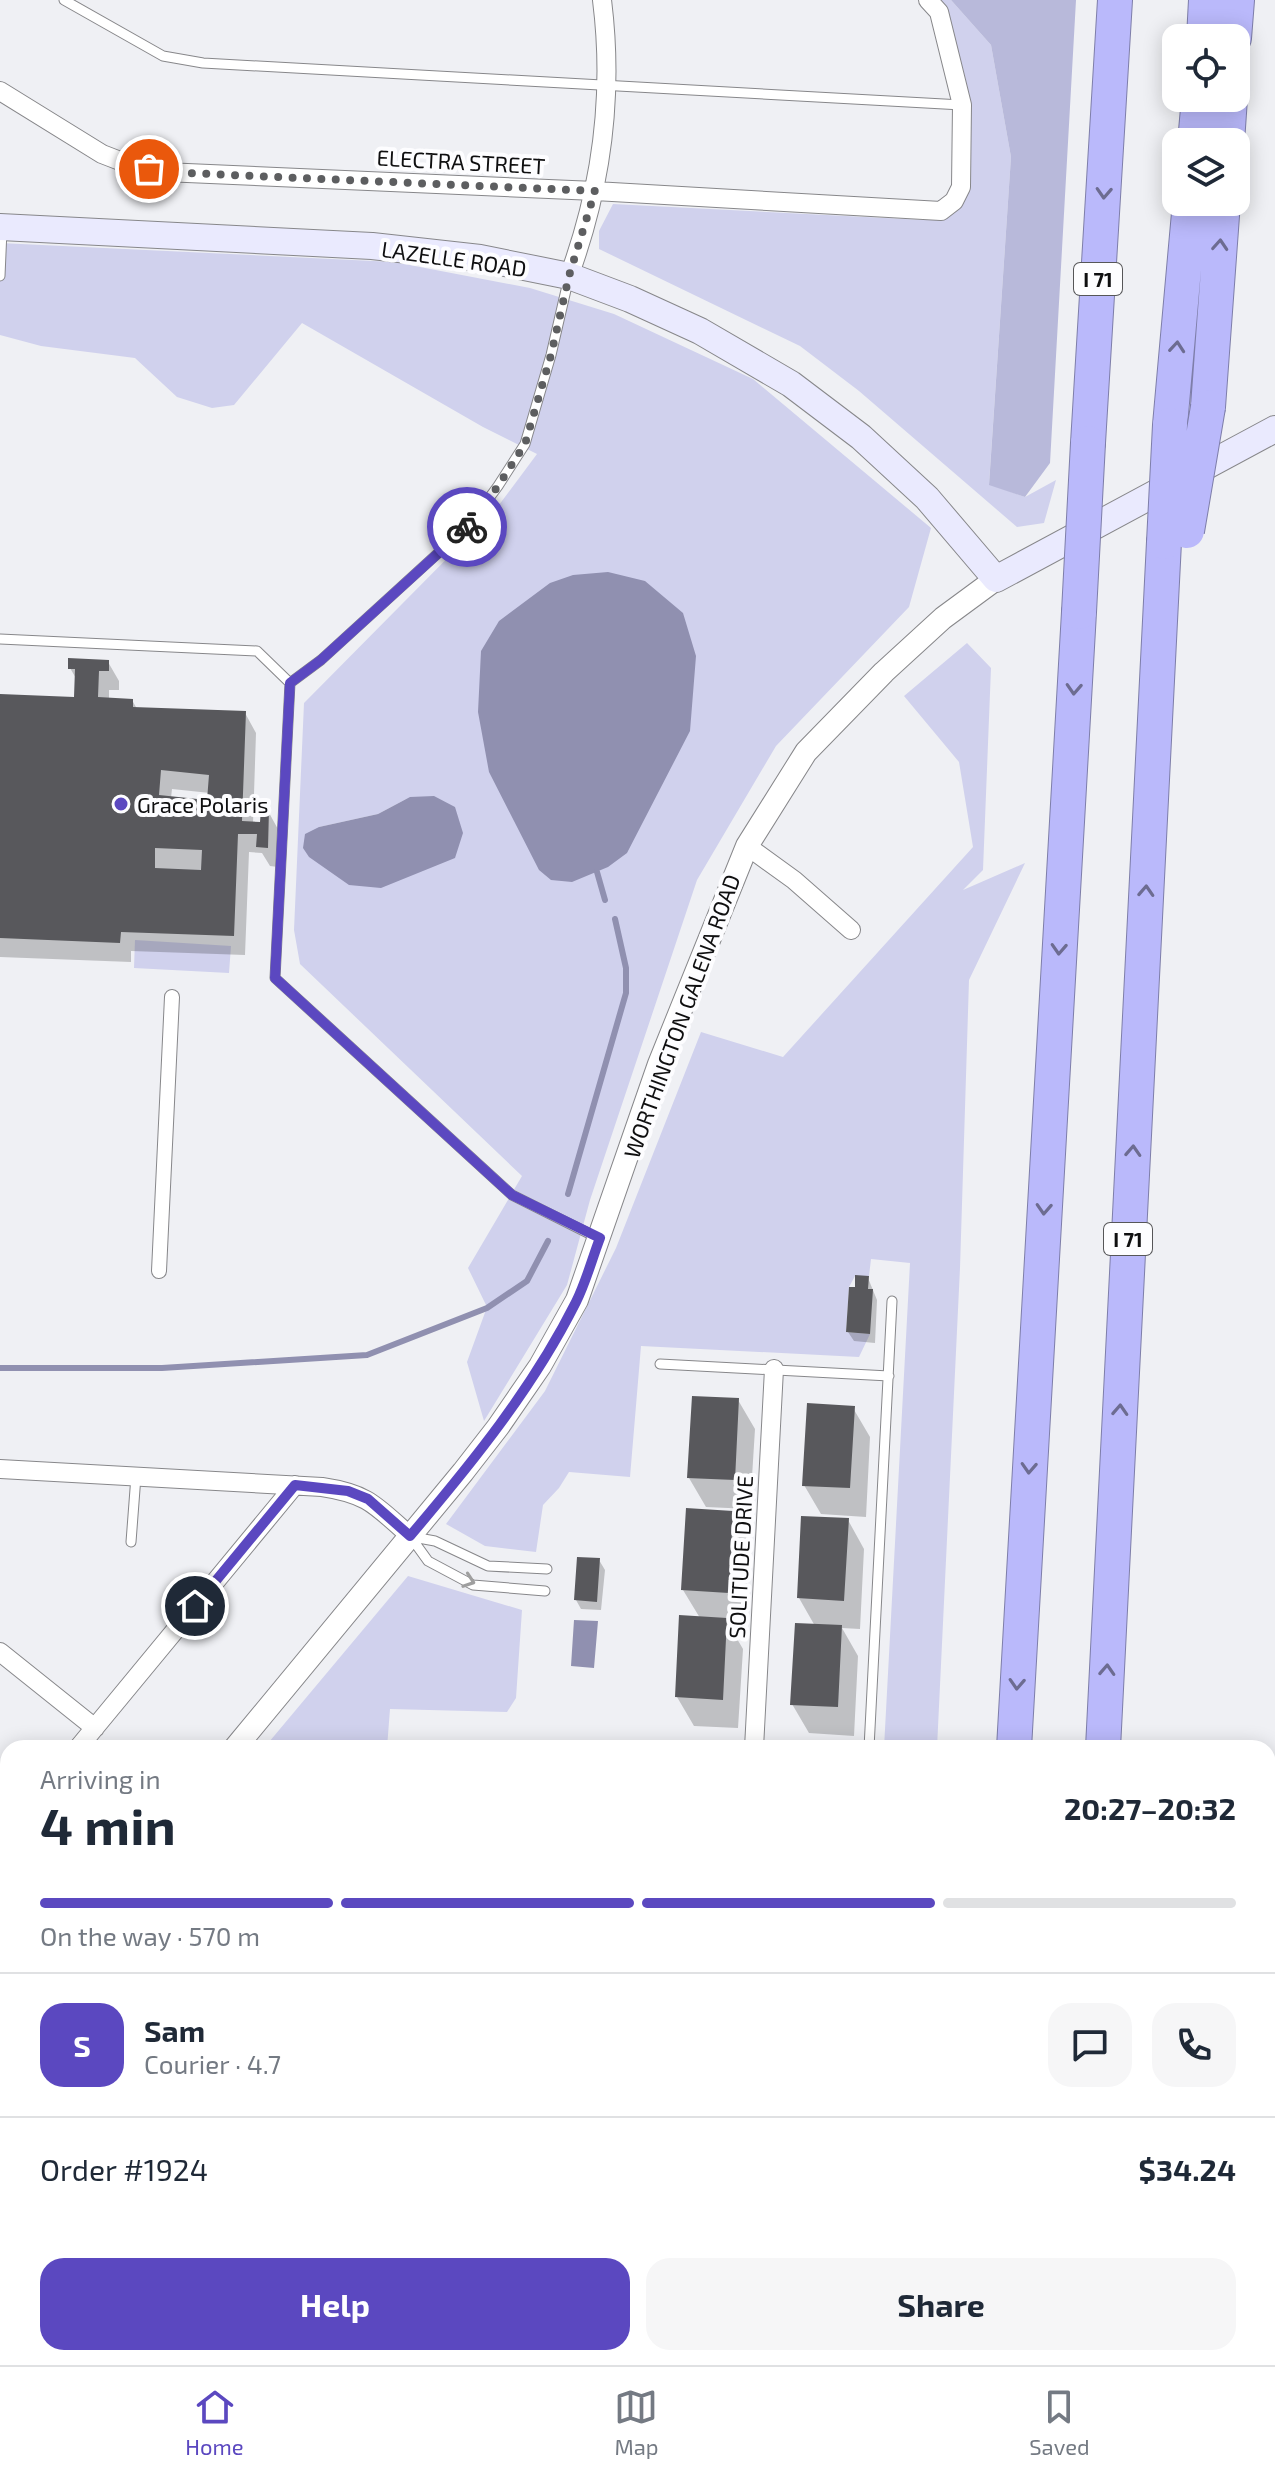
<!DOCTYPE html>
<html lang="en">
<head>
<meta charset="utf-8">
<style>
  body { margin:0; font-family:"Exo 2",sans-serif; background:#f6f6f7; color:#1f2937; height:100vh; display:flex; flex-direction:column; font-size:30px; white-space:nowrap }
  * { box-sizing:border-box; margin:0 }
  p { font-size:26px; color:#747a83 }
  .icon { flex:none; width:44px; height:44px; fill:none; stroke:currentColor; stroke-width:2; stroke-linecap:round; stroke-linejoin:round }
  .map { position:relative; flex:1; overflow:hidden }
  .sheet { position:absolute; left:0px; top:1740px; width:1276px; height:626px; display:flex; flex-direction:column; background:#fff; border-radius:24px 24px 0 0; box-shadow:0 4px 20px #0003 }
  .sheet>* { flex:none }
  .controls { position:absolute; left:1162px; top:24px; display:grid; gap:16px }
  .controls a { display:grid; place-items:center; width:88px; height:88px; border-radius:16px; background:#fff; box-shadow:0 4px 20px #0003; font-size:40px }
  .pin { position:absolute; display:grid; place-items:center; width:68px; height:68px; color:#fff; margin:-34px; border:4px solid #fff; border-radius:50%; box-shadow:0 2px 8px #0007 }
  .courier { position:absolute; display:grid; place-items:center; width:80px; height:80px; margin:-40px; border:6px solid #5b48c0; border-radius:50%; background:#fff; color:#222; box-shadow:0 2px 10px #0007 }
  .headline em { font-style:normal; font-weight:700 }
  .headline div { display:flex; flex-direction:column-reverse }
  .headline { display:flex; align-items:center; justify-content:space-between; height:136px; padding:0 40px }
  h1 { font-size:52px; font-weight:700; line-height:60px }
  .bar { display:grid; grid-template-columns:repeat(4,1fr); gap:12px 8px; align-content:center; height:96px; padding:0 40px }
  .bar i { height:10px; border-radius:6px; background:#e0e1e3 }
  .bar .on { background:#5b48c0 }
  .bar p { grid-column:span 4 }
  .line { display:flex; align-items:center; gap:20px; padding:0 40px; border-top:2px solid #e0e1e3 }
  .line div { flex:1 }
  .round { display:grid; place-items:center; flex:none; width:84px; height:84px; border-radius:24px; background:#f6f6f7 }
  .button { display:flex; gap:16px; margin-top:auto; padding:16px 40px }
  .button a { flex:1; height:92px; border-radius:24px; background:#5b48c0; color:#fff; font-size:32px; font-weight:700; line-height:92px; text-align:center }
  .button a+a { background:#f6f6f7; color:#1f2937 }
  .menu { display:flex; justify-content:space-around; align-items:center; height:112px; border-top:2px solid #e0e1e3; background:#fff; font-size:22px; color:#747a83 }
  .menu a { display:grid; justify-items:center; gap:4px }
  .menu .on { color:#5b48c0 }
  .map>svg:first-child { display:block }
  .green { fill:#d0d1ed; fill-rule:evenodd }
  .forest { fill:#b8b9da }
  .water { fill:#9090b0 }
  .shadow { fill:#0003; fill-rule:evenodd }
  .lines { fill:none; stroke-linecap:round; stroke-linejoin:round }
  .stream { stroke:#9090b0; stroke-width:6 }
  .building { fill:#58585c; fill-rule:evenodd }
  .service-casing { stroke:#87878a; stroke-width:11 }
  .pedestrian-casing { stroke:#87878a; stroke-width:16 }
  .minor-casing { stroke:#87878a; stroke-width:20 }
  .tertiary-casing { stroke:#87878a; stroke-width:24 }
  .secondary-casing { stroke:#87878a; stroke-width:28 }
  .motorway-casing { stroke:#7e7ea9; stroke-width:36 }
  .service { stroke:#fff; stroke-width:9 }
  .pedestrian { stroke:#fff; stroke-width:14 }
  .minor { stroke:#fff; stroke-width:18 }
  .tertiary { stroke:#fff; stroke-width:22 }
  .secondary { stroke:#eaeafe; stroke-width:26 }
  .motorway { stroke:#bab9fb; stroke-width:34 }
  .motorway-bridge-casing { stroke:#7e7ea9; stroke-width:36; stroke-linecap:butt }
  .motorway-bridge { stroke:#bab9fb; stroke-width:34 }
  .oneway { stroke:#6d6c91 }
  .oneway2 { stroke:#9f9f9f }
  .done { stroke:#5d5e60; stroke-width:8; stroke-dasharray:0 14.4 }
  .route { stroke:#5b48c0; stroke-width:10 }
  .poi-dot { fill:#5b48c0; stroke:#fdfdff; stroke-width:3 }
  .labels { text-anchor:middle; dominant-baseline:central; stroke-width:8; stroke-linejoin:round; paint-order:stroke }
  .shield { fill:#fdfdff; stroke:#565658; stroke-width:2 }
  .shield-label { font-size:20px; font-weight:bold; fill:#0f0f10 }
  .street-label { font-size:22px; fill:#0f0f10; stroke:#fdfdff }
  .poi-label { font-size:22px; fill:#0f0f10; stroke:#fdfdff; text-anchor:start }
</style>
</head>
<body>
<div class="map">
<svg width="1275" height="2365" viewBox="0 0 1275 2365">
  <rect width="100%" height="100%" fill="#eff0f4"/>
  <!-- green -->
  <path class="green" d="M 941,0 L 951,0 L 991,45 L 1011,157 L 989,484 L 1025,497 L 1056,480 L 1044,523 L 1017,527 L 859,391 L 800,346 L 599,249 L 599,231 L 613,204 L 924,220 C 943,218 953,217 964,199 L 970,106 L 965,77 Z
    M 0,243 L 394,262 L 530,288 L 614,314 L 753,379 L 931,528 L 909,607 L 776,746 L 697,880 L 590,1200 L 567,1285 L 484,1421 L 467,1362 L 487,1307 L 468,1268 L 522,1176 L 300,964 L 294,930 L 304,703 L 496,509 L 537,454 L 483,427 L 302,323 L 234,405 L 212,408 L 177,397 L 135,358 L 41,346 L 0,335 ZM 410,797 L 309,857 L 319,827 L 378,814 Z
    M 967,643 L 991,668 L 983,870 L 963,890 L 1025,863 L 969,980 L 960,1268 L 937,1748 L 884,1748 L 910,1263 L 871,1259 L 869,1276 L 855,1276 L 849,1287 L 846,1332 L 870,1334 L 859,1357 L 641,1346 L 630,1477 L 569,1472 L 559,1488 L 543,1505 L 536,1552 L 485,1546 L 446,1524 L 545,1391 L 616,1248 L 701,1032 L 783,1057 L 973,847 L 959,762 L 904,696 Z
    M 135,940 L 231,946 L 229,973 L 134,968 Z
    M 408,1576 L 522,1610 L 516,1698 L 507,1712 L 390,1709 L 387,1748 L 264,1748 Z"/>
  <!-- forest -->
  <path class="forest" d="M 951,0 L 1076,0 L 1050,463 L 1025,497 L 989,485 L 1011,157 L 991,45 Z"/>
  <!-- water -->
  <path class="water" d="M 608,572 L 645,581 L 683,613 L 696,656 L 690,731 L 627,853 L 608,867 L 572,882 L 551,880 L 539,870 L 489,772 L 478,712 L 481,651 L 499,621 L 550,583 L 573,575 Z
    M 434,796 L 455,807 L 463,833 L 455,858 L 381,888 L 349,885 L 309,857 L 303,848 L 305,834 L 319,827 L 378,814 L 410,797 Z
    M 574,1620 L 598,1621 L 594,1668 L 571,1666 Z"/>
  <!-- shadow -->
  <path class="shadow" d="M 108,662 L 119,681 L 119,690 L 109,690 L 109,699 L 132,700 L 137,709 L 245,713 L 256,733 L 253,824 L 262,824 L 268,811 L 279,831 L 278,867 L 270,866 L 262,853 L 249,852 L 245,955 L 131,951 L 131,962 L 0,957 L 0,696 L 76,699 L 77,680 L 70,668 ZM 172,789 L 210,793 L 209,802 L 171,798 Z
    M 868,1278 L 877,1300 L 875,1343 L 854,1341 L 848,1332 L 857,1289 Z
    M 738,1400 L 755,1429 L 750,1509 L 706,1507 L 689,1478 Z
    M 853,1408 L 870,1437 L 866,1517 L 821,1514 L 804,1485 Z
    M 732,1513 L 749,1542 L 745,1621 L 726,1620 L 743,1649 L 738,1728 L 694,1726 L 677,1697 L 700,1618 L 683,1590 Z
    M 848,1520 L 864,1549 L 860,1629 L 842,1628 L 858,1656 L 854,1736 L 809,1733 L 792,1704 L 815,1626 L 799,1598 Z
    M 599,1560 L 605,1570 L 601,1610 L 581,1609 L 576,1600 Z"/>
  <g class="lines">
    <!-- stream -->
    <path class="stream" d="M 597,872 L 605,900
      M 568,1194 L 626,993 L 626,968 L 615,919
      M 0,1368 L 162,1368 L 367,1355 L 487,1308 L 527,1281 L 548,1241
      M 0,2330 L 5,2365"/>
  </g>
  <!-- building -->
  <path class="building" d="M 68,658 L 109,660 L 109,671 L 99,671 L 98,697 L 133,699 L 133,707 L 246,711 L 242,821 L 260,822 L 261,809 L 269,809 L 268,848 L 256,847 L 257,834 L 238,834 L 234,936 L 121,932 L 120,943 L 0,938 L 0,694 L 74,697 L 75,669 L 68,669 ZM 161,770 L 209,775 L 207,800 L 159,795 ZM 155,848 L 202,850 L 201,870 L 155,868 Z
    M 855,1275 L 869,1276 L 868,1289 L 873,1289 L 870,1334 L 846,1332 L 849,1287 L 855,1287 Z
    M 692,1396 L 739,1398 L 735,1480 L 687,1478 Z
    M 807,1403 L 855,1406 L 850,1488 L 802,1486 Z
    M 686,1508 L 733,1511 L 729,1593 L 681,1590 Z
    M 801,1516 L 849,1518 L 844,1601 L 797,1598 Z
    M 577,1557 L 600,1558 L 597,1602 L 574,1600 Z
    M 679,1615 L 727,1618 L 723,1700 L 675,1697 Z
    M 795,1623 L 842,1625 L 838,1707 L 790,1705 Z
    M 57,2358 L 114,2358 L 118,2365 L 61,2365 Z
    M 286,2358 L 422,2358 L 422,2365 L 286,2365 Z
    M 464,2358 L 598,2362 L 598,2365 L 464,2365 Z"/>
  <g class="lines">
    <!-- service casing -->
    <g class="service-casing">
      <path id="service" d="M 64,0 L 163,56 L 203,63 L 962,105
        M 0,276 L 2,230
        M 569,277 L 551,355 L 525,444 L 498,486 L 470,524 L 321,660 L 290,683 L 275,978 L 512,1195 L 596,1237
        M 0,639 L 257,651 L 290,683
        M 660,1364 L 889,1376
        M 410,1536 L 428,1561 L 473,1585 L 545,1591
        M 413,1537 L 435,1541 L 488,1566 L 547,1569
        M 131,1542 L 136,1476
        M 869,1748 L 892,1301
        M 0,2205 L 8,2210
        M 147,2358 L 147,2365"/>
    </g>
    <!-- pedestrian casing -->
    <g class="pedestrian-casing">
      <path id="pedestrian" d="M 159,1271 L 172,997"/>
    </g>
    <!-- minor casing -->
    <g class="minor-casing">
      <path id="minor" d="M 0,91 L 102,154 L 133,166 L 164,172 L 595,191 L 941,211 L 954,201 L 961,187 L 962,105 L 939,12 L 928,0
        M 569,276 C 602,186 614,95 602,0
        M 747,846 L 794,880 L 851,930
        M 0,1469 L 322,1487 C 369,1494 376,1506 410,1536
        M 0,1652 L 95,1728
        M 78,1748 L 295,1485
        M 754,1748 L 774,1369
        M 0,1843 L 8,1834"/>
    </g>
    <!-- tertiary casing -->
    <g class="tertiary-casing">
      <path id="tertiary" d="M 235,1748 L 463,1472 L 498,1427 L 540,1366 L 577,1300 L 659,1064 L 747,846 L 806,752 L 884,672 L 943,618 L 996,579
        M 0,2034 L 8,2024"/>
    </g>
    <!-- secondary casing -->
    <g class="secondary-casing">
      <path id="secondary" d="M 0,227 L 372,246 L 480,258 L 569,276 L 630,299 L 700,331 L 791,384 L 861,437 L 927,498 L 996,579 L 1275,429"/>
    </g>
    <!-- motorway casing -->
    <g class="motorway-casing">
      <path id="motorway" d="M 1204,38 L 1206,0
        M 1234,38 L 1237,0
        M 1195,142 L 1199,98
        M 1227,142 L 1230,98
        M 1208,407 L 1223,202
        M 1170,425 L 1190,202
        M 1088,443 L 1115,0
        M 1014,1748 L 1079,612
        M 1103,1748 L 1164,542
        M 979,2365 L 979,2358
        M 1070,2365 L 1070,2358"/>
    </g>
    <!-- service -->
    <use href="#service" class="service"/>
    <!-- pedestrian -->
    <use href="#pedestrian" class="pedestrian"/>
    <!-- minor -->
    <use href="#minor" class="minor"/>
    <!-- tertiary -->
    <use href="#tertiary" class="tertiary"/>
    <!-- secondary -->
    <use href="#secondary" class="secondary"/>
    <!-- motorway -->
    <use href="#motorway" class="motorway"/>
    <!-- motorway-bridge casing -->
    <g class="motorway-bridge-casing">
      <path id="motorway-bridge" d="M 1187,531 L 1208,407
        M 1164,542 L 1170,425
        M 1079,612 L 1088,443"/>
    </g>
    <!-- motorway-bridge -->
    <use href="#motorway-bridge" class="motorway-bridge"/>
  </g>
  <!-- one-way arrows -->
  <defs><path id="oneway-chevron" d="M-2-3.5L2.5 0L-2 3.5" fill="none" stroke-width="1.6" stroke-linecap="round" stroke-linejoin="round" transform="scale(2)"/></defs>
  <g class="oneway">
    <use href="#oneway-chevron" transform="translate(1104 193) rotate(93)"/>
    <use href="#oneway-chevron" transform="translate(1220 245) rotate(-86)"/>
    <use href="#oneway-chevron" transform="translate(1177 347) rotate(-85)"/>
    <use href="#oneway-chevron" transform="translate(1074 689) rotate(93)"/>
    <use href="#oneway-chevron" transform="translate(1146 891) rotate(-87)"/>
    <use href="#oneway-chevron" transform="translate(1059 949) rotate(93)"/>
    <use href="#oneway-chevron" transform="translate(1133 1151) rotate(-87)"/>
    <use href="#oneway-chevron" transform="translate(1044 1209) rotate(93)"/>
    <use href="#oneway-chevron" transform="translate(1120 1410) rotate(-87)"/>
    <use href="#oneway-chevron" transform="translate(1029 1468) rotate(93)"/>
    <use href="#oneway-chevron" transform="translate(1107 1670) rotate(-87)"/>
    <use href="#oneway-chevron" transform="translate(1017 1684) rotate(93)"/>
  </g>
  <use class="oneway2" href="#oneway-chevron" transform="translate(469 1581) rotate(19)"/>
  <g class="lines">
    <!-- done -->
    <path class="done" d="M 149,169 L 164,172 L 595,191 L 569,276 L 551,355 L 525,444 L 498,486 L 467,527"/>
    <!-- route -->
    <path class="route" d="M 195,1606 L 295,1485 L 348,1491 L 368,1499 L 410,1536 C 472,1463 533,1388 576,1302 C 586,1282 592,1259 600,1238 L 512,1195 L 275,978 L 290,683 L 321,660 L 467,527"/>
  </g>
  <!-- markers -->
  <circle class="poi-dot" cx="121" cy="804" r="8"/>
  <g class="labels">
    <!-- shield labels -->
    <g class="shield">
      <rect x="1074" y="263" width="48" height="32" rx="6"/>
      <rect x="1104" y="1223" width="48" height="32" rx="6"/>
    </g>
    <g class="shield-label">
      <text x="1098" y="279">I 71</text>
      <text x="1128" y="1239">I 71</text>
    </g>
    <!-- street labels -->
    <g class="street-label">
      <text transform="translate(461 161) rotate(3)">ELECTRA STREET</text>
      <text transform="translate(454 258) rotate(8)">LAZELLE ROAD</text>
      <text transform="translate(681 1016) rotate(-70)">WORTHINGTON GALENA ROAD</text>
      <text transform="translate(740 1557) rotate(-87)">SOLITUDE DRIVE</text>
    </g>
    <!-- poi labels -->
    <g class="poi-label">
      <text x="137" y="804">Grace Polaris</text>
    </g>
  </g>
</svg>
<div class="controls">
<a><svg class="icon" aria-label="locate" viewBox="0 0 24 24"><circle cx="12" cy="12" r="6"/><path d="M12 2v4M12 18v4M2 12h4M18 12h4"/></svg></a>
<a><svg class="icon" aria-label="layers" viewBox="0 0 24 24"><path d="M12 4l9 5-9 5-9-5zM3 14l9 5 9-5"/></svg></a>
</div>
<div class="pin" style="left:149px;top:169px;background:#ea580c"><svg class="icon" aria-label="bag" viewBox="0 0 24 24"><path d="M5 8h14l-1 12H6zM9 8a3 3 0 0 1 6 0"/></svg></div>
<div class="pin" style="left:195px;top:1606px;background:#1f2937"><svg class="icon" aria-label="home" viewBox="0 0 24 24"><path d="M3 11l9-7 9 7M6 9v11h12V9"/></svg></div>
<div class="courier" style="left:467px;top:527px"><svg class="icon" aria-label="bike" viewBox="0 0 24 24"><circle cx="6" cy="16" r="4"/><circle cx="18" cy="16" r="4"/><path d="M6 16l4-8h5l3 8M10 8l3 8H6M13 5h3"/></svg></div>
<section class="sheet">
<div class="headline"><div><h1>4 min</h1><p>Arriving in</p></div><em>20:27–20:32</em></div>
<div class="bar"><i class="on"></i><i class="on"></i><i class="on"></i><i></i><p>On the way · 570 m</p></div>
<div class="line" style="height:144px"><b class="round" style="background:#5b48c0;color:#fff">S</b><div><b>Sam</b><p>Courier · 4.7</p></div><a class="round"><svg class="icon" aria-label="chat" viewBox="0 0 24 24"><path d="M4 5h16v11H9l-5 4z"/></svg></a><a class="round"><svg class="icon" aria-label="phone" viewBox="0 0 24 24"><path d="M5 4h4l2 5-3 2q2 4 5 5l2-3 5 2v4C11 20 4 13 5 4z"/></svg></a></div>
<div class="line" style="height:104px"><div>Order #1924</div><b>$34.24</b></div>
<div class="button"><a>Help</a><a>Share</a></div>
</section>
</div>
<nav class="menu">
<a class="on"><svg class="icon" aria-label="home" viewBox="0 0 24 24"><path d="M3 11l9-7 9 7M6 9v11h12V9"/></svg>Home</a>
<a><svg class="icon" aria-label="map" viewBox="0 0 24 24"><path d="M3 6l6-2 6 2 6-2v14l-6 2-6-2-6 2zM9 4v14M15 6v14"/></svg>Map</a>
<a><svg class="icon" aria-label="saved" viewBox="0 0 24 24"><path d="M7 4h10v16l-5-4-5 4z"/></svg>Saved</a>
</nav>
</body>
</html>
